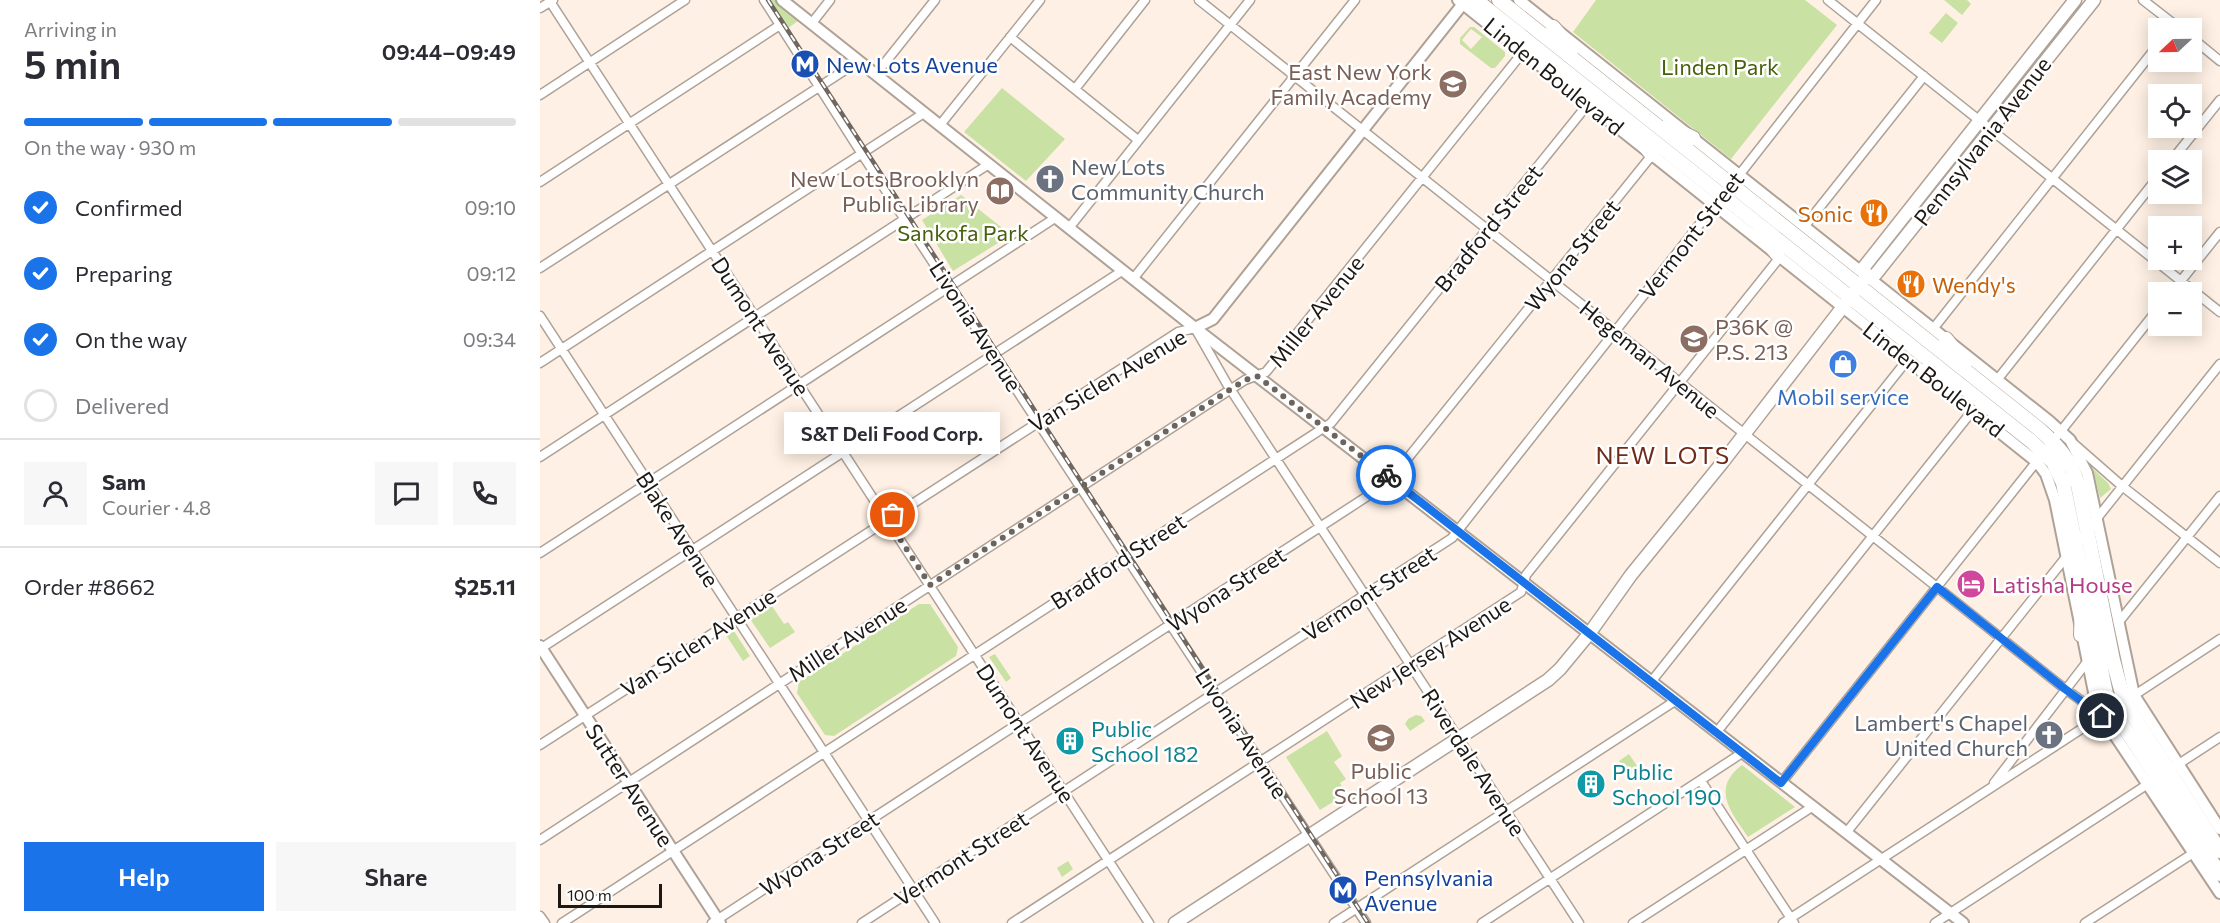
<!DOCTYPE html>
<html lang="en">
<head>
<meta charset="utf-8">
<style>
  body { margin:0; font-family:Commissioner,sans-serif; background:#f7f7f7; color:#2b2b33; height:100vh; display:flex; flex-direction:column; font-size:22px; white-space:nowrap }
  * { box-sizing:border-box; margin:0 }
  p { font-size:20px; color:#7c7c81 }
  .icon { flex:none; width:33px; height:33px; fill:none; stroke:currentColor; stroke-width:2; stroke-linecap:round; stroke-linejoin:round }
  .map { position:relative; flex:1; overflow:hidden }
  .drawer { display:flex; flex-direction:column; background:#fff; width:540px }
  .drawer>* { flex:none }
  .needle { width:39px; rotate:248deg }
  .tools { position:absolute; left:1608px; top:18px; display:grid; gap:12px }
  .tools a { display:grid; place-items:center; width:54px; height:54px; border-radius:0px; background:#fff; box-shadow:0 3px 15px #0003; font-size:30px }
  .scale { position:absolute; left:18px; bottom:15px; width:104px; box-sizing:border-box; padding-left:6px; border:3px solid #1d1814; border-top:0; font-size:16px; line-height:21px; white-space:nowrap; color:#1d1814; -webkit-text-stroke:4px #fff; paint-order:stroke }
  .pin { position:absolute; display:grid; place-items:center; width:51px; height:51px; color:#fff; margin:-26px; border:3px solid #fff; border-radius:50%; box-shadow:0 2px 6px #0007 }
  .courier { position:absolute; display:grid; place-items:center; width:60px; height:60px; margin:-30px; border:4px solid #1a73e8; border-radius:50%; background:#fff; color:#222; box-shadow:0 2px 8px #0007 }
  .bubble { position:absolute; height:42px; border-radius:0px; background:#fff; box-shadow:0 3px 15px #0003; font-size:20px; font-weight:600; line-height:42px; text-align:center }
  .headline em { font-style:normal; font-weight:600 }
  .headline div { display:flex; flex-direction:column-reverse }
  .headline { display:flex; align-items:center; justify-content:space-between; height:102px; padding:0 24px }
  h1 { font-size:39px; font-weight:600; line-height:45px }
  .bar { display:grid; grid-template-columns:repeat(4,1fr); gap:9px 6px; align-content:center; height:72px; padding:0 24px }
  .bar i { height:8px; border-radius:4px; background:#e1e1e2 }
  .bar .active { background:#1a73e8 }
  .bar p { grid-column:span 4 }
  .line { display:flex; align-items:center; gap:15px; padding:0 24px; border-top:2px solid #e1e1e2 }
  .line div { flex:1 }
  .round { display:grid; place-items:center; flex:none; width:63px; height:63px; border-radius:0px; background:#f7f7f7 }
  ol { padding:0 24px; list-style:none }
  li { display:flex; align-items:center; gap:18px; height:66px }
  li p { margin-inline-start:auto }
  li .icon { padding:6px; border-radius:50%; background:#1a73e8; color:#fff; stroke-width:4 }
  li:last-child { color:#7c7c81 }
  li i { width:33px; height:33px; border:3px solid #e1e1e2; border-radius:50% }
  .cta { display:flex; gap:12px; margin-top:auto; padding:12px 24px }
  .cta a { flex:1; height:69px; border-radius:0px; background:#1a73e8; color:#fff; font-size:24px; font-weight:600; line-height:69px; text-align:center }
  .cta a+a { background:#f7f7f7; color:#2b2b33 }
  main { display:flex; flex:1; min-height:0 }
  .map>svg:first-child { display:block }
  .green { fill:#c9e1a2; fill-rule:evenodd }
  .lines { fill:none; stroke-linecap:round; stroke-linejoin:round }
  .minor-casing { stroke:#aea196; stroke-width:11 }
  .tertiary-casing { stroke:#aea196; stroke-width:14 }
  .primary-casing { stroke:#aea196; stroke-width:15 }
  .trunk-casing { stroke:#aea196; stroke-width:16 }
  .minor { stroke:#fff; stroke-width:8 }
  .tertiary { stroke:#fff; stroke-width:10 }
  .primary { stroke:#fff; stroke-width:12 }
  .trunk { stroke:#fff; stroke-width:14 }
  .rail-casing { stroke:#6f6760; stroke-width:4.5 }
  .rail { stroke:#fff; stroke-width:2; stroke-dasharray:7; stroke-linecap:butt }
  .done { stroke:#6c645d; stroke-width:6; stroke-dasharray:0 10.8 }
  .route { stroke:#1a73e8; stroke-width:8 }
  .labels { text-anchor:middle; dominant-baseline:central; stroke-width:5; stroke-linejoin:round; paint-order:stroke }
  .transit-label { font-size:22px; fill:#164399; stroke:#fff; text-anchor:start }
  .park-label { font-size:22px; fill:#48600e; stroke:#fff }
  .education-label { font-size:22px; fill:#785e54; stroke:#fff; text-anchor:end }
  .street-label { font-size:22px; fill:#1d1814; stroke:#fff }
  .worship-label { font-size:22px; fill:#5b616d; stroke:#fff; text-anchor:start }
  .food-label { font-size:22px; fill:#c56008; stroke:#fff; text-anchor:end }
  .shop-label { font-size:22px; fill:#366cbe; stroke:#fff }
  .hotel-label { font-size:22px; fill:#b23c85; stroke:#fff; text-anchor:start }
  .culture-label { font-size:22px; fill:#0d838f; stroke:#fff; text-anchor:start }
  .neighbourhood-label { font-size:24px; letter-spacing:1.5px; fill:#6e2b1b; stroke:#fff }
</style>
</head>
<body>
<main>
<section class="drawer">
<div class="headline"><div><h1>5 min</h1><p>Arriving in</p></div><em>09:44–09:49</em></div>
<div class="bar"><i class="active"></i><i class="active"></i><i class="active"></i><i></i><p>On the way · 930 m</p></div>
<ol>
<li><svg class="icon" aria-label="check" viewBox="0 0 24 24"><path d="M5 12l5 5 9-10"/></svg>Confirmed<p>09:10</p></li>
<li><svg class="icon" aria-label="check" viewBox="0 0 24 24"><path d="M5 12l5 5 9-10"/></svg>Preparing<p>09:12</p></li>
<li><svg class="icon" aria-label="check" viewBox="0 0 24 24"><path d="M5 12l5 5 9-10"/></svg>On the way<p>09:34</p></li>
<li><i></i>Delivered</li>
</ol>
<div class="line" style="height:108px"><a class="round"><svg class="icon" aria-label="person" viewBox="0 0 24 24"><circle cx="12" cy="8" r="4"/><path d="M4 21q1-7 8-7t8 7"/></svg></a><div><b>Sam</b><p>Courier · 4.8</p></div><a class="round"><svg class="icon" aria-label="chat" viewBox="0 0 24 24"><path d="M4 5h16v11H9l-5 4z"/></svg></a><a class="round"><svg class="icon" aria-label="phone" viewBox="0 0 24 24"><path d="M5 4h4l2 5-3 2q2 4 5 5l2-3 5 2v4C11 20 4 13 5 4z"/></svg></a></div>
<div class="line" style="height:78px"><div>Order #8662</div><b>$25.11</b></div>
<div class="cta"><a>Help</a><a>Share</a></div>
</section>
<div class="map">
<svg width="1680" height="923" viewBox="0 0 1680 923">
  <rect width="100%" height="100%" fill="#fef0e4"/>
  <!-- green -->
  <path class="green" d="M 230,0 L 235,0 L 258,21 L 248,28 Z
    M 1056,0 L 1265,0 L 1297,25 L 1191,159 L 1033,32 Z
    M 1404,0 L 1427,0 L 1431,4 L 1422,15 Z
    M 1406,13 L 1418,23 L 1402,43 L 1389,33 Z
    M 930,27 L 934,27 L 965,52 L 965,56 L 955,68 L 951,68 L 920,44 L 920,38 ZM 931,29 L 942,37 L 931,49 L 922,40 Z
    M 462,88 L 525,139 L 486,181 L 424,132 Z
    M 421,195 L 471,235 L 413,271 L 382,220 Z
    M 1553,469 L 1568,483 L 1571,489 L 1560,498 Z
    M 379,604 L 390,604 L 418,647 L 416,656 L 294,736 L 285,735 L 257,693 L 259,682 Z
    M 232,606 L 244,624 L 248,622 L 255,632 L 230,648 L 210,619 Z
    M 194,631 L 210,656 L 203,661 L 186,635 Z
    M 455,654 L 471,678 L 466,682 L 449,657 Z
    M 876,715 L 881,716 L 885,721 L 870,731 L 865,724 L 868,719 Z
    M 787,731 L 802,756 L 794,762 L 806,779 L 800,783 L 806,794 L 780,810 L 746,757 Z
    M 1089,754 L 1103,775 L 1093,782 L 1079,761 Z
    M 1202,765 L 1255,807 L 1208,837 C 1192,813 1170,789 1202,765 Z
    M 528,861 L 533,869 L 522,877 L 517,868 Z"/>
  <g class="lines">
    <!-- minor casing -->
    <g class="minor-casing">
      <path id="minor" d="M 9,0 L 609,923
        M 224,0 L 322,154 L 826,923
        M 659,0 L 1520,685 L 1562,716
        M 1288,0 L 1680,312
        M 1603,0 L 1639,28
        M 0,8 L 13,0
        M 272,23 L 290,0
        M 470,37 L 598,140
        M 1652,38 L 1680,61
        M 336,74 L 395,0
        M 535,89 L 605,0
        M 0,95 L 145,0
        M 400,125 L 500,0
        M 1632,160 L 1680,100
        M 1196,179 L 1336,0
        M 0,182 L 240,25
        M 1264,227 L 1384,76
        M 529,228 L 710,0
        M 0,268 L 319,61
        M 593,279 L 815,0
        M 1632,292 L 1680,232
        M 0,316 L 395,923
        M 1393,329 L 1618,45
        M 0,363 L 384,113
        M 1457,380 L 1618,177
        M 1534,444 L 1582,486 L 1680,563
        M 0,457 L 449,164
        M 0,553 L 515,218
        M 1578,623 L 1680,496
        M 0,649 L 582,271
        M 1111,682 L 1368,359
        M 1590,698 L 1680,639
        M 1176,733 L 1433,410
        M 0,745 L 638,332 L 655,328 L 687,384 L 1039,923
        M 1634,767 L 1680,737
        M 1161,781 L 1254,923
        M 1241,783 L 1618,309
        M 1454,783 L 1547,662
        M 1306,833 L 1680,364
        M 0,840 L 705,380 L 726,372 L 983,52
        M 0,916 L 5,923
        M 22,923 L 791,423 L 1048,104
        M 172,923 L 843,486 L 851,479 L 1112,155
        M 322,923 L 912,538 L 1178,201
        M 472,923 L 981,592 L 986,575 L 1240,257
        M 794,923 L 1135,701
        M 942,923 L 1202,753
        M 1093,923 L 1272,807
        M 1243,923 L 1566,713
        M 1395,923 L 1611,782
        M 1545,923 L 1658,850"/>
    </g>
    <!-- tertiary casing -->
    <g class="tertiary-casing">
      <path id="tertiary" d="M 242,0 L 655,328 L 1423,923
        M 918,0 L 1497,462 L 1506,474 L 1515,500 L 1556,702 L 1566,722 L 1680,893
        M 979,0 L 1509,421 L 1530,440 L 1547,473 L 1594,695 L 1680,829
        M 655,328 L 673,319 L 926,0
        M 0,646 L 180,923"/>
    </g>
    <!-- primary casing -->
    <g class="primary-casing">
      <path id="primary" d="M 1326,277 L 1324,267 L 1535,0
        M 635,923 L 1008,680 L 1020,669 L 1049,634 L 1091,575 L 1182,463 L 1326,277 L 1335,275 L 1554,0"/>
    </g>
    <!-- trunk casing -->
    <g class="trunk-casing">
      <path id="trunk" d="M 936,0 L 1491,441 L 1513,462 L 1523,483 L 1566,694 L 1580,721 L 1680,874
        M 959,0 L 1499,429 C 1518,446 1531,460 1538,485 L 1573,660 L 1584,701 L 1680,851
        M 1013,27 L 1032,49
        M 992,59 L 1017,71
        M 1128,126 L 1153,138
        M 1094,132 L 1112,155
        M 1219,231 L 1237,254
        M 1406,339 L 1425,363
        M 1383,371 L 1410,384
        M 1541,635 L 1542,607"/>
    </g>
    <!-- minor -->
    <use href="#minor" class="minor"/>
    <!-- tertiary -->
    <use href="#tertiary" class="tertiary"/>
    <!-- primary -->
    <use href="#primary" class="primary"/>
    <!-- trunk -->
    <use href="#trunk" class="trunk"/>
    <!-- rail casing -->
    <g class="rail-casing">
      <path id="rail" d="M 228,0 L 828,923"/>
    </g>
    <!-- rail -->
    <use href="#rail" class="rail"/>
  </g>
  <g class="lines">
    <!-- done -->
    <path class="done" d="M 353,515 L 347,519 L 390,585 L 705,380 L 717,376 L 846,475"/>
    <!-- route -->
    <path class="route" d="M 846,475 L 1241,783 L 1397,587 L 1525,689 L 1562,716"/>
  </g>
  <!-- icons -->
  <defs>
    <g id="metro-disc" transform="scale(1.5)"><circle r="9.5" fill="#1a4fb4" stroke="#fff"/><path d="M-5.5 5V-5H-3L0 0L3-5H5.5V5H3V-.5L0 4L-3-.5V5Z" fill="#fff"/></g>
    <g id="school-disc" transform="scale(1.5)"><circle r="9.5" fill="#8d6e63" stroke="#fff"/><path d="M0-5L7-2L0 1L-7-2ZM-4 1L0 2.5L4 1V4Q0 6-4 4Z" fill="#fff"/></g>
    <g id="church-disc" transform="scale(1.5)"><circle r="9.5" fill="#6b7280" stroke="#fff"/><path d="M-1.2-6h2.4v3.5h3.3v2.4h-3.3V6h-2.4V-.1h-3.3v-2.4h3.3Z" fill="#fff"/></g>
    <g id="library-disc" transform="scale(1.5)"><circle r="9.5" fill="#8d6e63" stroke="#fff"/><path d="M-6-4Q-3-5.5-.7-3.5V5Q-3 3-6 4ZM6-4Q3-5.5 .7-3.5V5Q3 3 6 4Z" fill="#fff"/></g>
    <g id="restaurant-disc" transform="scale(1.5)"><circle r="9.5" fill="#e8710a" stroke="#fff"/><path d="M-5-6h1v4h1v-4h1v4h1v-4h1v5L-1.5 .5V6h-2V.5L-5-1ZM5-6V6H3V1.5H1.5Q1.5-4 5-6Z" fill="#fff"/></g>
    <g id="shop-disc" transform="scale(1.5)"><circle r="9.5" fill="#3f7fe0" stroke="#fff"/><path d="M-5-2.5h2.3a2.7 3.5 0 0 1 5.4 0H5L5.5 6h-11ZM-1.5-2.5h3a1.5 2.3 0 0 0-3 0Z" fill="#fff"/></g>
    <g id="hotel-disc" transform="scale(1.5)"><circle r="9.5" fill="#d1479c" stroke="#fff"/><path d="M-6-4.5h1.5V1H6V5H4.5V3h-9V5H-6ZM-4 0a1.8 1.8 0 1 1 3.6 0ZM.5 0V-2.5h3Q6-2.5 6 0Z" fill="#fff"/></g>
    <g id="building-disc" transform="scale(1.5)"><circle r="9.5" fill="#0f9aa8" stroke="#fff"/><path d="M-4-6H4V6H1V3H-1V6H-4ZM-2.5-4.3h1.7v1.8h-1.7ZM.8-4.3h1.7v1.8H.8ZM-2.5-1h1.7V.8h-1.7ZM.8-1h1.7V.8H.8Z" fill="#fff"/></g>
  </defs>
  <g fill-rule="evenodd">
    <use href="#metro-disc" x="265" y="64"/>
    <use href="#school-disc" x="913" y="84"/>
    <use href="#church-disc" x="510" y="179"/>
    <use href="#library-disc" x="460" y="191"/>
    <use href="#restaurant-disc" x="1334" y="213"/>
    <use href="#restaurant-disc" x="1371" y="284"/>
    <use href="#school-disc" x="1154" y="339"/>
    <use href="#shop-disc" x="1303" y="364"/>
    <use href="#hotel-disc" x="1431" y="584"/>
    <use href="#church-disc" x="1509" y="735"/>
    <use href="#school-disc" x="841" y="738"/>
    <use href="#building-disc" x="530" y="741"/>
    <use href="#building-disc" x="1051" y="784"/>
    <use href="#metro-disc" x="803" y="890"/>
  </g>
  <g class="labels">
    <!-- transit labels -->
    <g class="transit-label">
      <text x="286" y="64">New Lots Avenue</text>
      <text x="824" y="877">Pennsylvania<tspan x="824" dy="25">Avenue</tspan></text>
    </g>
    <!-- park labels -->
    <g class="park-label">
      <text x="1180" y="66">Linden Park</text>
      <text x="423" y="232">Sankofa Park</text>
    </g>
    <!-- education labels -->
    <g class="education-label">
      <text x="892" y="71">East New York<tspan x="892" dy="25">Family Academy</tspan></text>
      <text x="439" y="178">New Lots Brooklyn<tspan x="439" dy="25">Public Library</tspan></text>
      <text x="1175" y="326" text-anchor="start">P36K @<tspan x="1175" dy="25">P.S. 213</tspan></text>
      <text x="841" y="770" text-anchor="middle">Public<tspan x="841" dy="25">School 13</tspan></text>
    </g>
    <!-- street labels -->
    <g class="street-label">
      <text transform="translate(1014 76) rotate(39)">Linden Boulevard</text>
      <text transform="translate(1442 141) rotate(-52)">Pennsylvania Avenue</text>
      <text transform="translate(948 228) rotate(-51)">Bradford Street</text>
      <text transform="translate(1151 235) rotate(-52)">Vermont Street</text>
      <text transform="translate(1032 255) rotate(-51)">Wyona Street</text>
      <text transform="translate(776 311) rotate(-51)">Miller Avenue</text>
      <text transform="translate(221 326) rotate(57)">Dumont Avenue</text>
      <text transform="translate(436 326) rotate(57)">Livonia Avenue</text>
      <text transform="translate(1110 359) rotate(39)">Hegeman Avenue</text>
      <text transform="translate(1394 379) rotate(38)">Linden Boulevard</text>
      <text transform="translate(567 380) rotate(-31)">Van Siclen Avenue</text>
      <text transform="translate(138 529) rotate(57)">Blake Avenue</text>
      <text transform="translate(578 561) rotate(-33)">Bradford Street</text>
      <text transform="translate(686 589) rotate(-33)">Wyona Street</text>
      <text transform="translate(829 593) rotate(-33)">Vermont Street</text>
      <text transform="translate(307 639) rotate(-33)">Miller Avenue</text>
      <text transform="translate(158 642) rotate(-33)">Van Siclen Avenue</text>
      <text transform="translate(890 652) rotate(-33)">New Jersey Avenue</text>
      <text transform="translate(486 733) rotate(57)">Dumont Avenue</text>
      <text transform="translate(702 733) rotate(57)">Livonia Avenue</text>
      <text transform="translate(934 762) rotate(57)">Riverdale Avenue</text>
      <text transform="translate(90 785) rotate(57)">Sutter Avenue</text>
      <text transform="translate(279 853) rotate(-33)">Wyona Street</text>
      <text transform="translate(421 858) rotate(-33)">Vermont Street</text>
    </g>
    <!-- worship labels -->
    <g class="worship-label">
      <text x="531" y="166">New Lots<tspan x="531" dy="25">Community Church</tspan></text>
      <text x="1488" y="722" text-anchor="end">Lambert's Chapel<tspan x="1488" dy="25">United Church</tspan></text>
    </g>
    <!-- food labels -->
    <g class="food-label">
      <text x="1313" y="213">Sonic</text>
      <text x="1392" y="284" text-anchor="start">Wendy's</text>
    </g>
    <!-- shop labels -->
    <g class="shop-label">
      <text x="1303" y="396">Mobil service</text>
    </g>
    <!-- hotel labels -->
    <g class="hotel-label">
      <text x="1452" y="584">Latisha House</text>
    </g>
    <!-- culture labels -->
    <g class="culture-label">
      <text x="551" y="728">Public<tspan x="551" dy="25">School 182</tspan></text>
      <text x="1072" y="771">Public<tspan x="1072" dy="25">School 190</tspan></text>
    </g>
    <!-- neighbourhood labels -->
    <g class="neighbourhood-label">
      <text x="1123" y="454">NEW LOTS</text>
    </g>
  </g>
</svg>
<div class="tools">
<a><svg class="needle" viewBox="-14 -14 28 28"><path d="M0-13l5 13h-10z" fill="#e53935"/><path d="M0 13l5-13h-10z" fill="#7c7c81"/></svg></a>
<a><svg class="icon" aria-label="locate" viewBox="0 0 24 24"><circle cx="12" cy="12" r="6"/><path d="M12 2v4M12 18v4M2 12h4M18 12h4"/></svg></a>
<a><svg class="icon" aria-label="layers" viewBox="0 0 24 24"><path d="M12 4l9 5-9 5-9-5zM3 14l9 5 9-5"/></svg></a>
<a>+</a>
<a>−</a>
</div>
<div class="scale">100 m</div>
<div class="pin" style="left:353px;top:515px;background:#ea580c"><svg class="icon" aria-label="bag" viewBox="0 0 24 24"><path d="M5 8h14l-1 12H6zM9 8a3 3 0 0 1 6 0"/></svg></div>
<div class="pin" style="left:1562px;top:716px;background:#1f2937"><svg class="icon" aria-label="home" viewBox="0 0 24 24"><path d="M3 11l9-7 9 7M6 9v11h12V9"/></svg></div>
<div class="courier" style="left:846px;top:475px"><svg class="icon" aria-label="bike" viewBox="0 0 24 24"><circle cx="6" cy="16" r="4"/><circle cx="18" cy="16" r="4"/><path d="M6 16l4-8h5l3 8M10 8l3 8H6M13 5h3"/></svg></div>
<div class="bubble" style="left:244px;top:412px;width:216px">S&amp;T Deli Food Corp.</div>
</div>
</main>
</body>
</html>
